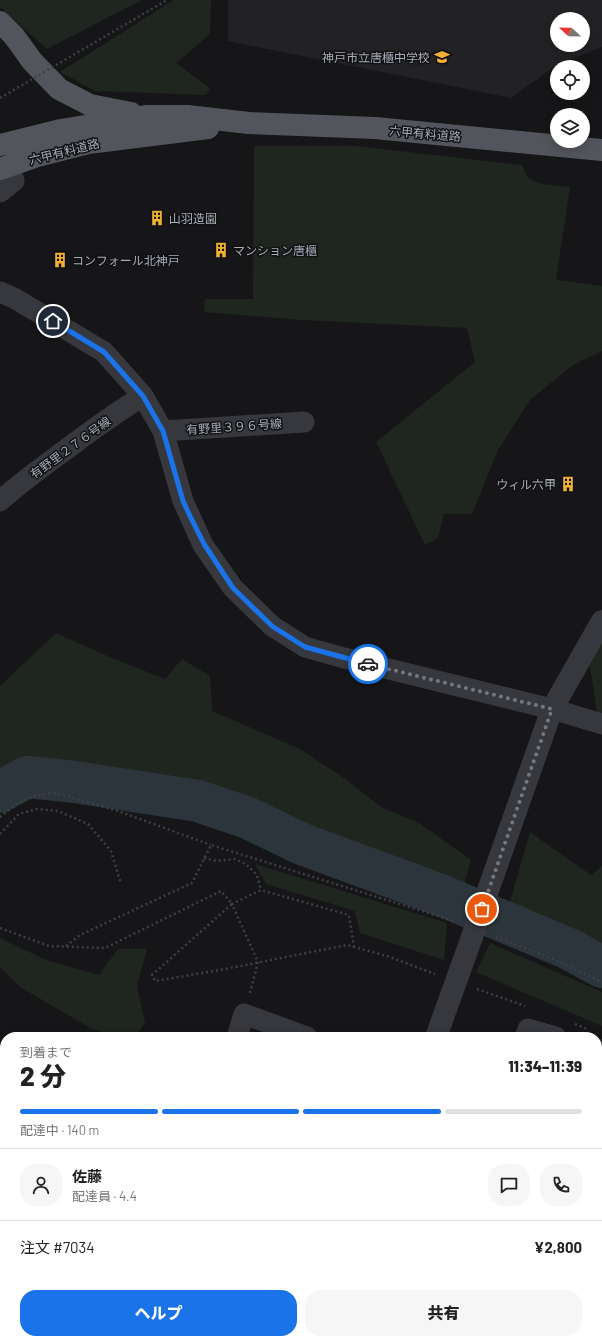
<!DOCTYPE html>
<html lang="ja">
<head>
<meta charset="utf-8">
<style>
  body { margin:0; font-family:Barlow,"Noto Sans JP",sans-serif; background:#f6f6f6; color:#222; height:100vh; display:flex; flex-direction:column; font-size:15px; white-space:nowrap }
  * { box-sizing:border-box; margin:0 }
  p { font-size:13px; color:#767676 }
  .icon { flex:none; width:22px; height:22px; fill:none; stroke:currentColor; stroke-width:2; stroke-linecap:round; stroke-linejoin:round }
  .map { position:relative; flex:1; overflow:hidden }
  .drawer { position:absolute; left:0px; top:1032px; width:602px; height:312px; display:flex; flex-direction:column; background:#fff; border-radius:16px 16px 0 0; box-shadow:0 2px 10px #0003 }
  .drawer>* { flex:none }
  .needle { width:26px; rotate:292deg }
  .fabs { position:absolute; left:550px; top:12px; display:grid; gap:8px }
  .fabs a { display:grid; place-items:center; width:40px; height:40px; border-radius:50%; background:#fff; box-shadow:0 2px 10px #0003; font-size:20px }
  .pin { position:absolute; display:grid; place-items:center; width:34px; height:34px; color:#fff; margin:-17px; border:2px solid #fff; border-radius:50%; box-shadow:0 1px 4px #0007 }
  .courier { position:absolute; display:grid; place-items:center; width:40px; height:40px; margin:-20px; border:3px solid #1a73e8; border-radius:50%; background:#fff; color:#222; box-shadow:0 1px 5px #0007 }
  .head em { font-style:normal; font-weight:800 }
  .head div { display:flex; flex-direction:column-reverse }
  .head { display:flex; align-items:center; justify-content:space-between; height:68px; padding:0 20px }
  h1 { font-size:26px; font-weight:800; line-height:30px }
  .bar { display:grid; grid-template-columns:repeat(4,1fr); gap:6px 4px; align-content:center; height:48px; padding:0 20px }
  .bar i { height:5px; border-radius:3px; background:#e0e0e0 }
  .bar .on { background:#1a73e8 }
  .bar p { grid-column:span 4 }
  .line { display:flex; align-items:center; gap:10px; padding:0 20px; border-top:1px solid #e0e0e0 }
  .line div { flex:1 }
  .round { display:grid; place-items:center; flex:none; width:42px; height:42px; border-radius:16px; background:#f6f6f6 }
  .button { display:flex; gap:8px; margin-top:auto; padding:8px 20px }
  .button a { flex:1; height:46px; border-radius:16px; background:#1a73e8; color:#fff; font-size:16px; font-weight:800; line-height:46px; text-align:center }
  .button a+a { background:#f6f6f6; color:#222 }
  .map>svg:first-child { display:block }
  .built { fill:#222225; fill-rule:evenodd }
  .green { fill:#1e261f }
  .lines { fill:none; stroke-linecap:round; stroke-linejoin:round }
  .river { stroke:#2c353c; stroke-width:42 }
  .path { stroke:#3d3f44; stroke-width:2.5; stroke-dasharray:2 3; stroke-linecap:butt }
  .minor { stroke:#37383d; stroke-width:21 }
  .tertiary { stroke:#37383d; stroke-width:22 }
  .primary { stroke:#53555c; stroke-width:22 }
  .path-bridge { stroke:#3d3f44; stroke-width:2.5; stroke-dasharray:2 3; stroke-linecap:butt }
  .tertiary-bridge { stroke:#37383d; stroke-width:22 }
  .done { stroke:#757880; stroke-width:4; stroke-dasharray:0 7.2 }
  .route { stroke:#1a73e8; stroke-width:5 }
  .labels { text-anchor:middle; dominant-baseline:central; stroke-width:3; stroke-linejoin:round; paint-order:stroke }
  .poi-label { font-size:12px; fill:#a8adb8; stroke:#111113; text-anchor:start }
  .street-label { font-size:12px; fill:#a8adb8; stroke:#111113 }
</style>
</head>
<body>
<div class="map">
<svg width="602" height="1344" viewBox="0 0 602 1344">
  <rect width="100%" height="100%" fill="#161618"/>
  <!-- built -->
  <path class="built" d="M 228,0 L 602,0 L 602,47 L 555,66 L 511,98 L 228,41 ZM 557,19 L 583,19 L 583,45 L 557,45 Z"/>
  <!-- green -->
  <path class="green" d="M 0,0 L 142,0 L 47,49 L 0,7 Z
    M 174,0 L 211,0 L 210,34 L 176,63 L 210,88 L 206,95 L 95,91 L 60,72 Z
    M 254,146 L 356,146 L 522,165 L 527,177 L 541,184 L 570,187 L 556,280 L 602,286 L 602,351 L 573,365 L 530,400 L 498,450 L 472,514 L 444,514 L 438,538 L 425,545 L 376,442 L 475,362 L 467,328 L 302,320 L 204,312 L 205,299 L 253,299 Z
    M 56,633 L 110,657 L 165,679 L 182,659 L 210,676 L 212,711 L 300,749 L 344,778 L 381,807 L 419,823 L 471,860 L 461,896 L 313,844 L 235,809 L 8,767 L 0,776 L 0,686 Z
    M 602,639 L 602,714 L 597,712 L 589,660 Z
    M 530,832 L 591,875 L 602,866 L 602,960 L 507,912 Z
    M 255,864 L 447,923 L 444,960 L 360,933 L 355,911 L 266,884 Z
    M 0,938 L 46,960 L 99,975 L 118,949 L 147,949 L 137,986 L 145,1023 L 134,1037 L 124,1037 L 92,1029 L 20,987 L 0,967 Z
    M 490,943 L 602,992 L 602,1026 L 476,972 Z"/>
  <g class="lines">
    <!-- river -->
    <path class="river" d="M 0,792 L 27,777 L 75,782 L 198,801 L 248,818 L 302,844 L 443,896 L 569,949 L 602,967"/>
    <!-- path -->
    <path class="path" d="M 0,817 L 16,804 L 37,795 L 56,793 L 118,811 L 211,845
      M 0,834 L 19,814 L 37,809 L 58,811 L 88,824 L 111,851 L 121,884
      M 204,858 L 217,861 L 235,859 L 246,864 L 257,875 L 261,890
      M 0,928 L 49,946 L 105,948 L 221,891 L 232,904 L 152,975 L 155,981 L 220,970 L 347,945 L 387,956 L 435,974
      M 496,937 L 553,959 L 602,982
      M 66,946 L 80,935 L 192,883 L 211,845 L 454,921
      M 477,989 L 525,1006
      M 250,993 L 258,962 L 232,904 L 261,890 L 349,915 L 354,947
      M 575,1024 L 587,1029"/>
    <!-- minor -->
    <path class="minor" d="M 0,192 L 14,181 L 8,166
      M 0,292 L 14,298 L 104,352 L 143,396 L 163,431 L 183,501 L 203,545 L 233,588 L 272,626 L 305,647 L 344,658 L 552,709 L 602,724
      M 163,431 L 304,422
      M 0,501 C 21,482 45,465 68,448 C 92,430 117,412 143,396
      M 237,1037 L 244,1014 L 307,1037
      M 525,1037 L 528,1029 L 556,1037
      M 597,1049 L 602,1051
      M 597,1179 L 602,1164
      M 241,1339 L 255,1344
      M 487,1339 L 502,1344
      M 421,1344 L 423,1339
      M 542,1344 L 543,1339"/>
    <!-- tertiary -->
    <path class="tertiary" d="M 486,896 L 552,709 L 602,621
      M 436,1037 L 472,937
      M 335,1344 L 336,1339"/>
    <!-- primary -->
    <path class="primary" d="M 0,22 L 14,36 L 32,61 L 59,89 L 90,105 L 131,113
      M 0,145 L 61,130 L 146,116 L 187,116 L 249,123 L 375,128 L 602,150
      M 0,169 L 37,156 L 88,143 L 208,128"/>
    <!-- path-bridge -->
    <path class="path-bridge" d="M 0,98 L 167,0"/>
    <!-- tertiary-bridge -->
    <path class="tertiary-bridge" d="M 472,937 L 486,896"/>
  </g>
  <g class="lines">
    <!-- done -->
    <path class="done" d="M 368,664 L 552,709 L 482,909"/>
    <!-- route -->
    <path class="route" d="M 53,321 L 104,352 L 143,396 L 163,431 L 183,501 L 190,516 L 204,544 L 233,588 L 272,626 L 305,647 L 368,664"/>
  </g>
  <!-- icons -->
  <defs>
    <g id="school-bare" transform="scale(1.2)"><path d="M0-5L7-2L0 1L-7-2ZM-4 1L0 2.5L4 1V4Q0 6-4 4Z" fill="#f2b134" stroke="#111113" stroke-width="2.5" paint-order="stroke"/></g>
    <g id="building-bare" transform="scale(1.2)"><path d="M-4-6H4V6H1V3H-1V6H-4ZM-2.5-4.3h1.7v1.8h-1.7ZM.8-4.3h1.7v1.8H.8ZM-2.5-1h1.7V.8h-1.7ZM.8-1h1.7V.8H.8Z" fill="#f2b134" stroke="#111113" stroke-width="2.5" paint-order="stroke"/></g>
  </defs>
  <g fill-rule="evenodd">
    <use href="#school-bare" x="442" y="57"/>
    <use href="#building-bare" x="157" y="218"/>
    <use href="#building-bare" x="221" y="250"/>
    <use href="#building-bare" x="60" y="260"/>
    <use href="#building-bare" x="568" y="484"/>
  </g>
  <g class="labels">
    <!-- poi labels -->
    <g class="poi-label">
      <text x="430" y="57" text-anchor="end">神戸市立唐櫃中学校</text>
      <text x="169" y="218">山羽造園</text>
      <text x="233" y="250">マンション唐櫃</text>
      <text x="72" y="260">コンフォール北神戸</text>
      <text x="556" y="484" text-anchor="end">ウィル六甲</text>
    </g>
    <!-- street labels -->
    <g class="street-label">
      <text transform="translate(425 133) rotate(5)">六甲有料道路</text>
      <text transform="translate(64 151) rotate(-14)">六甲有料道路</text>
      <text transform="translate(234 426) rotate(-4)">有野里３９６号線</text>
      <text transform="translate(70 447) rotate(-36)">有野里２７６号線</text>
    </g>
  </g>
</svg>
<div class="fabs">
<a><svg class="needle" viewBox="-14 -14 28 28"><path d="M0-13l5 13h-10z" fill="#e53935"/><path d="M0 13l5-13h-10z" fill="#767676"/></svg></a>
<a><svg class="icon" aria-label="locate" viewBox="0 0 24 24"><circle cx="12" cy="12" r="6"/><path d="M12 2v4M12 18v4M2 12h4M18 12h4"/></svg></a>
<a><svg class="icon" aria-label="layers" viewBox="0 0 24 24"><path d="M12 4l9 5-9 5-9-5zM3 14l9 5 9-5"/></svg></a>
</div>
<div class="pin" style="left:482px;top:909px;background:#ea580c"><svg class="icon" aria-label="bag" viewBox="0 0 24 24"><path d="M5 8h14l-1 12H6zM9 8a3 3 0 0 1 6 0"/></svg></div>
<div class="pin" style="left:53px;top:321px;background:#1f2937"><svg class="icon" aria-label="home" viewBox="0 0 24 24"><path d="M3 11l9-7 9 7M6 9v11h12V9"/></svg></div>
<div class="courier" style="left:368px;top:664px"><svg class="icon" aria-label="car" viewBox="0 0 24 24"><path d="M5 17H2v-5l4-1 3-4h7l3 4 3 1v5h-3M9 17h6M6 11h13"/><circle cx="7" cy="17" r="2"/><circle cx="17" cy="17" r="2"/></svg></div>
<section class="drawer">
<div class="head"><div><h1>2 分</h1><p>到着まで</p></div><em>11:34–11:39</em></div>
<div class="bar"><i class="on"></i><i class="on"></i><i class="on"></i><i></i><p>配達中 · 140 m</p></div>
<div class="line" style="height:72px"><a class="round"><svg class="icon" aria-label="person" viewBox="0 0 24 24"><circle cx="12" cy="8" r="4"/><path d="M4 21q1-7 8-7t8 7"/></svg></a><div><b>佐藤</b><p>配達員 · 4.4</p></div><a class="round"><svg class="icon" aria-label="chat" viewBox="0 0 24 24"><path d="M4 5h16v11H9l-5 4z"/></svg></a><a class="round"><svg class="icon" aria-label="phone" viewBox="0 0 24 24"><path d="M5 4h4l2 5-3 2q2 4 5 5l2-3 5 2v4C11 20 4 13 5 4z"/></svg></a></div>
<div class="line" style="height:52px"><div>注文 #7034</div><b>¥2,800</b></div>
<div class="button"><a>ヘルプ</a><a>共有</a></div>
</section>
</div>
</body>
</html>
